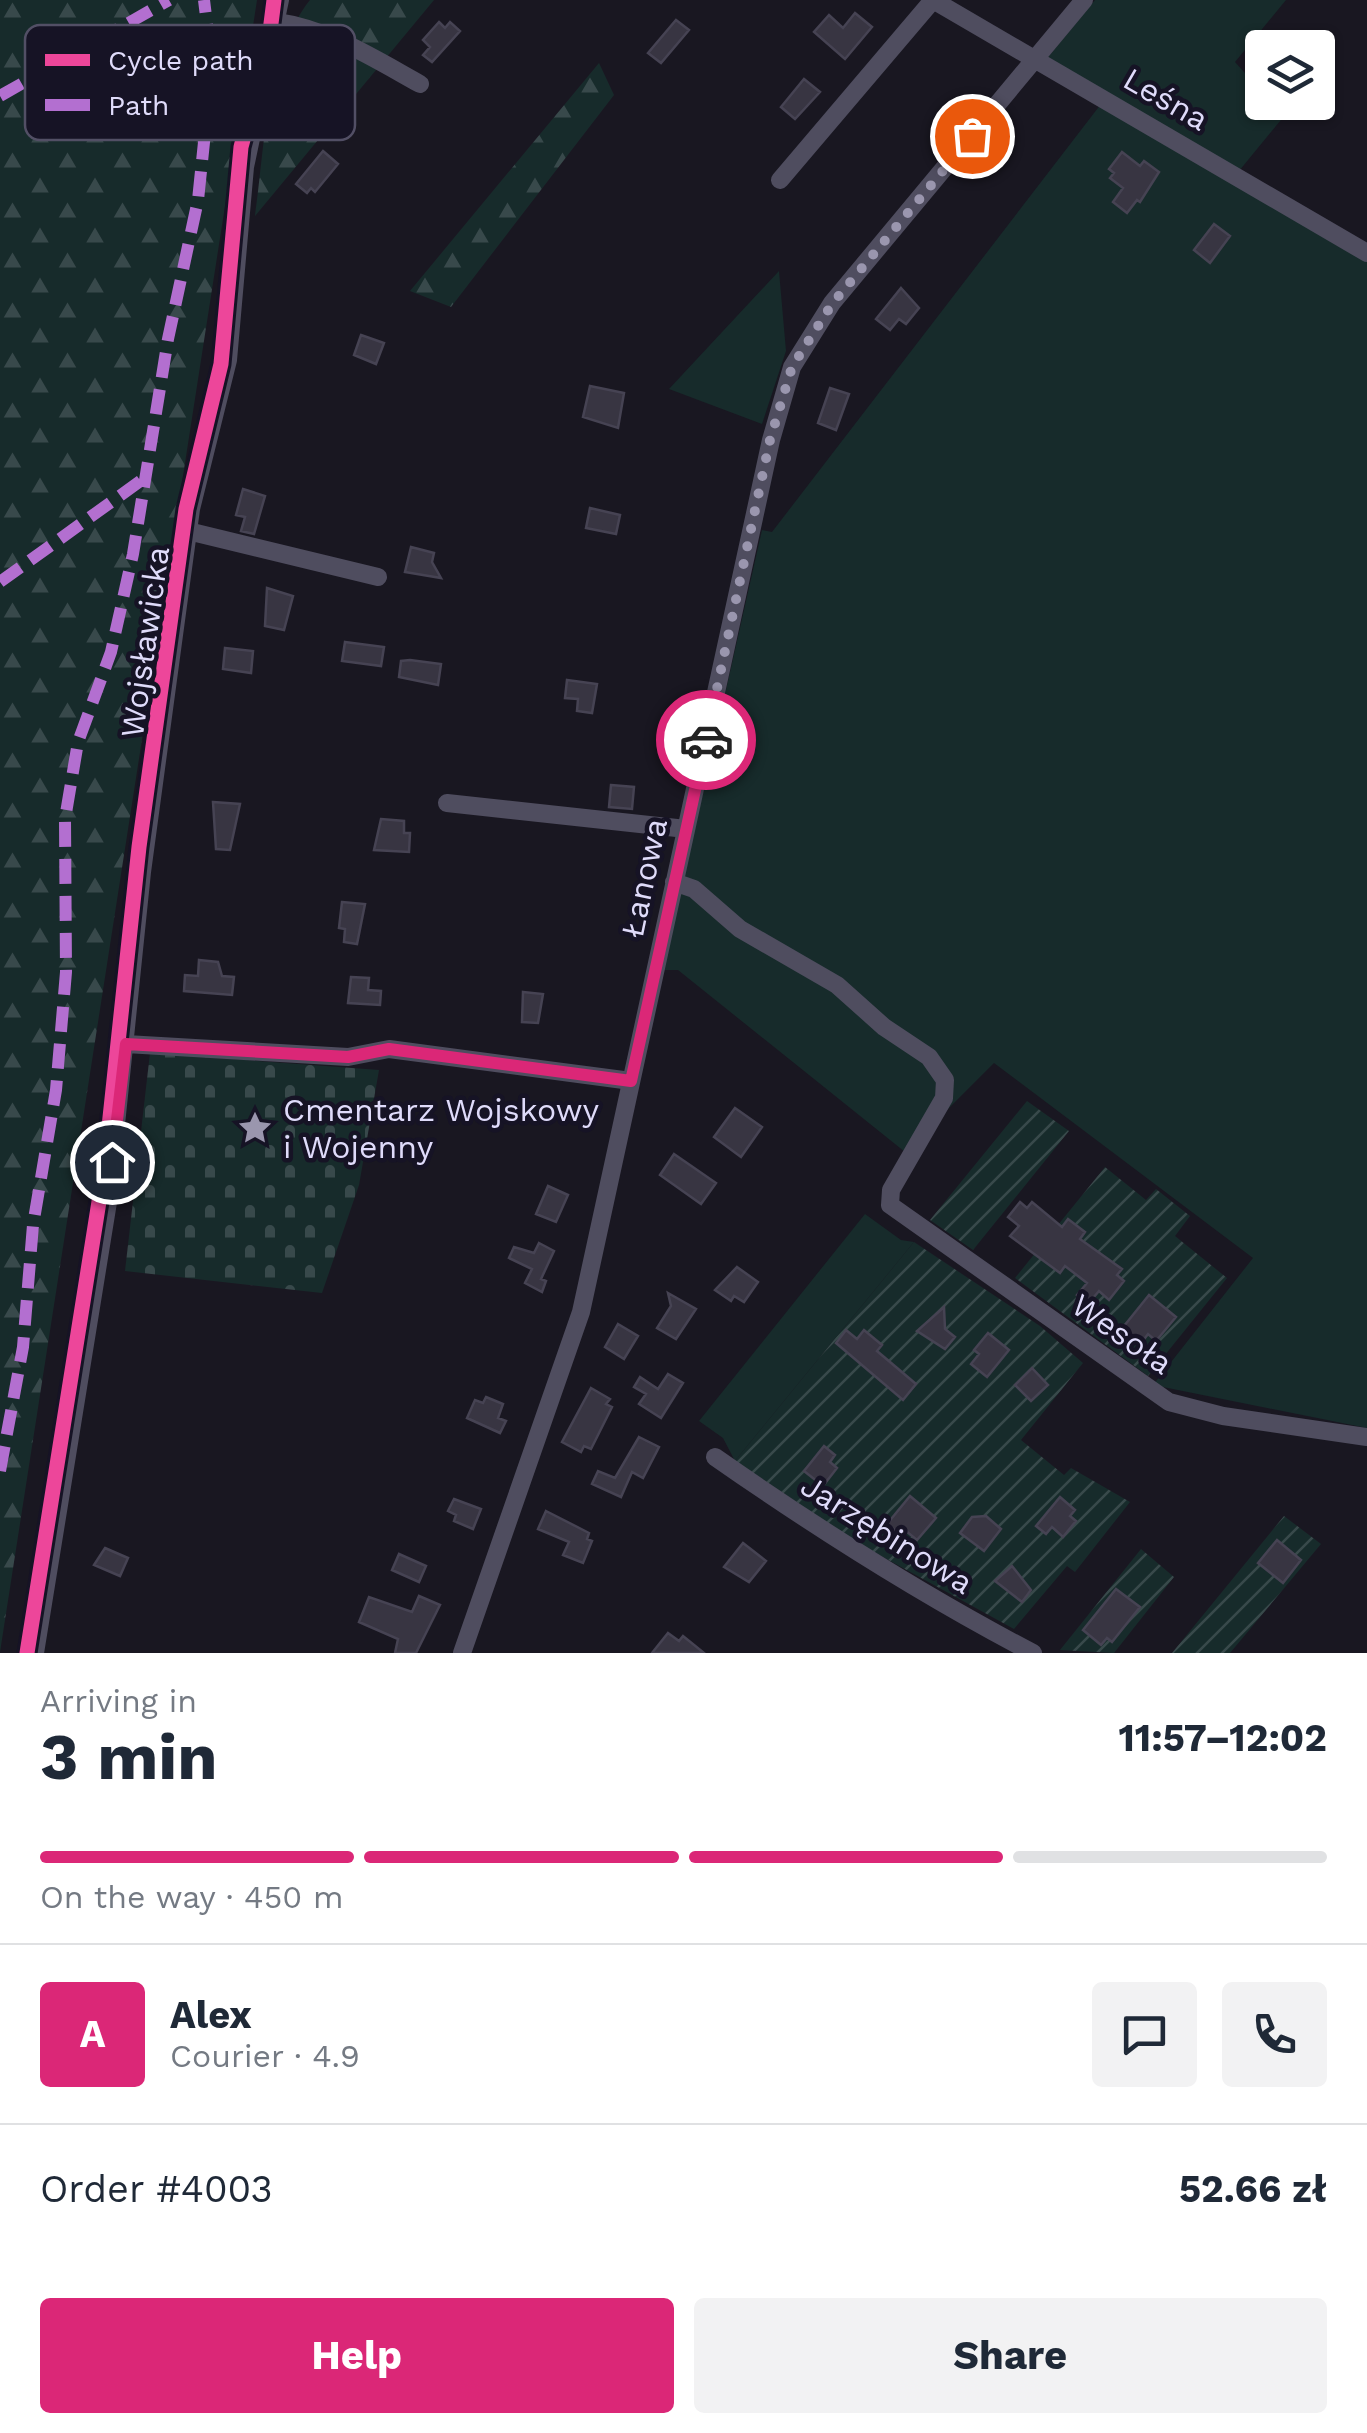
<!DOCTYPE html>
<html lang="en">
<head>
<meta charset="utf-8">
<style>
  body { margin:0; font-family:"Work Sans",sans-serif; background:#f2f2f3; color:#1f2937; height:100vh; display:flex; flex-direction:column; font-size:38px; white-space:nowrap }
  * { box-sizing:border-box; margin:0 }
  p { font-size:32px; color:#747a83 }
  .icon { flex:none; width:55px; height:55px; fill:none; stroke:currentColor; stroke-width:2; stroke-linecap:round; stroke-linejoin:round }
  .map { position:relative; height:1653px; overflow:hidden }
  .drawer { display:flex; flex-direction:column; background:#fff; flex:1 }
  .drawer>* { flex:none }
  .buttons { position:absolute; left:1245px; top:30px; display:grid; gap:20px }
  .buttons a { display:grid; place-items:center; width:90px; height:90px; border-radius:10px; background:#fff; box-shadow:0 2px 8px #0004; font-size:50px }
  .pin { position:absolute; display:grid; place-items:center; width:85px; height:85px; color:#fff; margin:-42px; border:5px solid #fff; border-radius:50%; box-shadow:0 2px 10px #0007 }
  .courier { position:absolute; display:grid; place-items:center; width:100px; height:100px; margin:-50px; border:8px solid #db2777; border-radius:50%; background:#fff; color:#222; box-shadow:0 2px 12px #0007 }
  .headline em { font-style:normal; font-weight:700 }
  .headline div { display:flex; flex-direction:column-reverse }
  .headline { display:flex; align-items:center; justify-content:space-between; height:170px; padding:0 40px }
  h1 { font-size:65px; font-weight:700; line-height:75px }
  .bar { display:grid; grid-template-columns:repeat(4,1fr); gap:15px 10px; align-content:center; height:120px; padding:0 40px }
  .bar i { height:12px; border-radius:8px; background:#e0e1e3 }
  .bar .active { background:#db2777 }
  .bar p { grid-column:span 4 }
  .line { display:flex; align-items:center; gap:25px; padding:0 40px; border-top:2px solid #e0e1e3 }
  .line div { flex:1 }
  .round { display:grid; place-items:center; flex:none; width:105px; height:105px; border-radius:10px; background:#f2f2f3 }
  .cta { display:flex; gap:20px; margin-top:auto; padding:20px 40px }
  .cta a { flex:1; height:115px; border-radius:10px; background:#db2777; color:#fff; font-size:40px; font-weight:700; line-height:115px; text-align:center }
  .cta a+a { background:#f2f2f3; color:#1f2937 }
  .map>svg:first-child { display:block }
  .grass { fill:#172b2b }
  .forest { fill:url(#forest-firs) }
  .cemetery { fill:url(#cemetery-stones) }
  .garden { fill:url(#garden-furrows) }
  .building { fill:#383542; stroke:#464353; stroke-width:2.5 }
  .lines { fill:none; stroke-linecap:round; stroke-linejoin:round }
  .minor { stroke:#4f4d5f; stroke-width:18 }
  .quiet { stroke:#b36fd0; stroke-width:12; stroke-dasharray:25 12; stroke-linecap:butt }
  .cycleway-casing { stroke:#161325; stroke-width:21 }
  .cycleway { stroke:#ed469a; stroke-width:15 }
  .done { stroke:#9a96ae; stroke-width:10; stroke-dasharray:0 18 }
  .route { stroke:#db2777; stroke-width:12 }
  .labels { text-anchor:middle; dominant-baseline:central; stroke-width:9; stroke-linejoin:round; paint-order:stroke }
  .street-label { font-size:32px; fill:#dfdbfa; stroke:#161325 }
  .poi-label { font-size:32px; fill:#dfdbfa; stroke:#161325; text-anchor:start }
  .key { fill:#161325; stroke:#524f65; stroke-width:2.5 }
  .key-label { font-size:28px; fill:#dfdbfa }
</style>
</head>
<body>
<div class="map">
<svg width="1367" height="1653" viewBox="0 0 1367 1653">
  <defs>
    <pattern id="forest-firs" width="22" height="20" patternUnits="userSpaceOnUse" patternTransform="scale(2.5)"><rect width="22" height="20" fill="#172b2b"/><path d="M5 1l3.5 6h-7zM16 11l3.5 6h-7z" fill="#38494b"/></pattern>
    <pattern id="cemetery-stones" width="16" height="16" patternUnits="userSpaceOnUse" patternTransform="scale(2.5)"><rect width="16" height="16" fill="#172b2b"/><path d="M2 7V4a2 2 0 0 1 4 0v3zM10 15v-3a2 2 0 0 1 4 0v3z" fill="#38494b"/></pattern>
    <pattern id="garden-furrows" width="10" height="10" patternUnits="userSpaceOnUse" patternTransform="scale(2.5)"><rect width="10" height="10" fill="#172b2b"/><path d="M-1 1l2-2M0 10L10 0M9 11l2-2" fill="none" stroke="#38494b"/></pattern>
  </defs>
  <rect width="100%" height="100%" fill="#191721"/>
  <!-- grass -->
  <path class="grass" d="M 1095,0 L 1286,0 L 1235,62 L 1262,92 L 1262,102 L 1273,103 L 1285,115 L 1239,171 L 1048,57 Z
    M 1101,104 L 1367,246 L 1367,1428 L 1153,1385 L 1253,1258 L 994,1063 L 905,1152 L 678,970 L 663,970 L 762,530 L 772,532 Z
    M 779,271 L 786,351 L 762,424 L 669,389 Z
    M 865,1214 L 901,1240 L 914,1242 L 735,1461 L 723,1438 L 699,1421 Z"/>
  <!-- forest -->
  <path class="forest" d="M 0,0 L 257,0 L 0,1652 Z
    M 310,0 L 434,0 L 255,216 C 265,148 265,56 310,0 Z
    M 599,63 L 614,95 L 451,307 L 410,291 Z"/>
  <!-- cemetery -->
  <path class="cemetery" d="M 150,1053 L 379,1070 L 359,1185 L 322,1293 L 125,1271 Z"/>
  <!-- garden -->
  <path class="garden" d="M 1027,1101 L 1069,1131 L 973,1250 L 930,1220 Z
    M 1105,1167 L 1146,1200 L 1156,1189 L 1190,1216 L 1175,1236 L 1227,1278 L 1148,1376 L 1015,1278 Z
    M 914,1242 L 1040,1326 L 1083,1363 L 1021,1440 L 1064,1475 L 1071,1468 L 1130,1502 L 1075,1572 L 1067,1566 L 1014,1629 L 863,1546 L 735,1461 Z
    M 1284,1516 L 1321,1544 L 1230,1653 L 1172,1653 Z
    M 1141,1549 L 1174,1577 L 1114,1653 L 1060,1650 Z"/>
  <!-- building -->
  <path class="building" d="M 855,13 L 872,27 L 845,59 L 814,32 L 829,15 L 843,28 Z
    M 676,20 L 689,30 L 661,63 L 648,53 Z
    M 439,22 L 445,28 L 450,22 L 460,31 L 432,62 L 423,55 L 430,47 L 423,40 Z
    M 804,79 L 820,92 L 795,119 L 781,107 Z
    M 323,151 L 338,164 L 315,192 L 311,188 L 307,193 L 296,184 Z
    M 1122,152 L 1140,166 L 1144,161 L 1159,172 L 1140,202 L 1137,200 L 1127,213 L 1113,202 L 1123,188 L 1110,178 L 1114,173 L 1109,169 Z
    M 1214,224 L 1230,236 L 1210,263 L 1194,250 Z
    M 901,288 L 919,308 L 906,324 L 899,319 L 890,330 L 876,319 Z
    M 361,335 L 384,343 L 376,364 L 354,355 Z
    M 590,386 L 624,393 L 618,428 L 583,417 Z
    M 830,388 L 849,394 L 836,430 L 818,423 Z
    M 243,489 L 265,496 L 254,534 L 241,531 L 245,517 L 236,515 Z
    M 590,508 L 620,515 L 616,534 L 586,528 Z
    M 411,547 L 434,553 L 432,562 L 441,578 L 405,572 Z
    M 267,588 L 293,596 L 284,630 L 265,626 Z
    M 345,642 L 384,647 L 381,666 L 342,661 Z
    M 225,648 L 253,651 L 251,673 L 223,669 Z
    M 410,660 L 441,664 L 438,685 L 399,677 L 401,661 Z
    M 567,680 L 597,684 L 592,713 L 577,711 L 578,699 L 565,698 Z
    M 611,785 L 634,787 L 632,809 L 609,807 Z
    M 213,802 L 240,804 L 230,850 L 216,849 Z
    M 381,819 L 404,821 L 404,833 L 410,833 L 409,852 L 374,850 Z
    M 342,902 L 365,904 L 357,944 L 344,942 L 345,929 L 339,928 Z
    M 199,960 L 218,962 L 222,976 L 234,977 L 232,995 L 184,991 L 185,975 L 198,976 Z
    M 351,977 L 369,978 L 368,990 L 381,991 L 380,1005 L 348,1003 Z
    M 523,992 L 543,994 L 538,1023 L 522,1022 Z
    M 735,1108 L 762,1127 L 741,1157 L 714,1137 Z
    M 674,1154 L 716,1183 L 701,1204 L 660,1175 Z
    M 548,1186 L 568,1195 L 556,1222 L 536,1214 Z
    M 1020,1202 L 1027,1208 L 1032,1202 L 1062,1227 L 1068,1219 L 1085,1232 L 1080,1239 L 1122,1269 L 1117,1275 L 1124,1281 L 1109,1300 L 1099,1291 L 1088,1304 L 1077,1295 L 1087,1283 L 1065,1266 L 1060,1273 L 1010,1236 L 1019,1226 L 1008,1217 Z
    M 539,1243 L 554,1251 L 541,1279 L 546,1281 L 542,1292 L 525,1283 L 532,1269 L 509,1258 L 514,1247 L 534,1253 Z
    M 737,1267 L 758,1282 L 744,1302 L 734,1296 L 731,1301 L 715,1290 Z
    M 668,1293 L 696,1309 L 676,1339 L 657,1328 L 671,1306 Z
    M 1149,1295 L 1176,1317 L 1156,1341 L 1148,1334 L 1139,1346 L 1120,1331 Z
    M 944,1307 L 945,1329 L 955,1337 L 945,1349 L 917,1331 Z
    M 618,1324 L 638,1336 L 624,1359 L 605,1347 Z
    M 846,1330 L 857,1339 L 864,1330 L 882,1345 L 877,1351 L 916,1384 L 903,1400 L 836,1343 Z
    M 988,1333 L 1009,1350 L 987,1377 L 971,1364 L 979,1354 L 974,1350 Z
    M 1032,1368 L 1048,1385 L 1031,1401 L 1015,1385 Z
    M 668,1374 L 683,1383 L 661,1418 L 639,1404 L 646,1394 L 634,1387 L 640,1377 L 658,1389 Z
    M 591,1388 L 610,1399 L 606,1404 L 612,1407 L 591,1449 L 584,1446 L 581,1452 L 562,1442 Z
    M 486,1397 L 503,1404 L 498,1418 L 506,1421 L 500,1433 L 467,1418 L 475,1400 L 483,1403 Z
    M 639,1437 L 659,1447 L 643,1478 L 632,1472 L 621,1497 L 592,1484 L 598,1471 L 615,1478 Z
    M 824,1446 L 835,1455 L 830,1462 L 837,1468 L 823,1486 L 804,1471 Z
    M 910,1496 L 936,1518 L 917,1540 L 906,1531 L 902,1536 L 887,1524 Z
    M 1060,1497 L 1075,1510 L 1070,1516 L 1076,1521 L 1063,1537 L 1052,1527 L 1046,1534 L 1036,1526 Z
    M 454,1499 L 481,1509 L 473,1529 L 454,1521 L 456,1515 L 448,1511 Z
    M 546,1511 L 589,1533 L 587,1539 L 592,1541 L 583,1563 L 563,1555 L 569,1542 L 538,1529 Z
    M 986,1516 L 1001,1529 L 984,1551 L 960,1533 L 972,1517 Z
    M 1277,1540 L 1301,1560 L 1283,1583 L 1258,1563 Z
    M 743,1543 L 766,1561 L 749,1582 L 724,1567 Z
    M 105,1548 L 128,1558 L 120,1576 L 94,1565 Z
    M 399,1554 L 426,1566 L 419,1582 L 392,1570 Z
    M 1012,1566 L 1031,1590 L 1022,1602 L 995,1581 Z
    M 1116,1589 L 1140,1607 L 1112,1642 L 1107,1638 L 1101,1645 L 1083,1630 Z
    M 419,1596 L 440,1605 L 416,1653 L 395,1653 L 398,1639 L 359,1622 L 369,1597 L 412,1612 Z
    M 668,1633 L 679,1641 L 683,1636 L 704,1653 L 652,1653 Z"/>
  <g class="lines">
    <!-- minor -->
    <path class="minor" d="M 933,0 L 1367,253
      M 277,22 C 328,29 375,59 420,84
      M 780,180 L 933,0
      M 188,531 L 378,577
      M 447,803 L 686,829
      M 674,882 L 694,889 L 740,929 L 837,985 L 884,1027 L 929,1057 L 945,1080 L 944,1098 L 891,1190 L 890,1205 L 1169,1402 L 1223,1416 L 1367,1437
      M 126,1044 L 348,1057 L 389,1049 L 631,1081
      M 715,1457 C 818,1529 922,1595 1033,1653
      M 35,1653 L 108,1202 L 142,872 L 191,509 L 228,360 L 245,167 L 280,0
      M 462,1653 L 581,1312 L 771,440 L 792,367 L 832,303 L 1084,0"/>
    <!-- quiet -->
    <path class="quiet" d="M 0,96 L 169,0
      M 0,582 L 146,477
      M 0,1471 L 23,1347 L 33,1225 L 56,1090 L 66,972 L 65,819 L 78,742 L 111,652 L 133,554 L 168,339 L 198,200 L 212,65 L 204,0"/>
    <!-- cycleway casing -->
    <g class="cycleway-casing">
      <path id="cycleway" d="M 27,1653 L 105,1164 L 139,847 L 186,509 L 221,364 L 241,147 L 268,47 L 274,0"/>
    </g>
    <!-- cycleway -->
    <use href="#cycleway" class="cycleway"/>
  </g>
  <g class="lines">
    <!-- done -->
    <path class="done" d="M 706,740 L 770,440 L 792,367 L 832,304 L 972,136"/>
    <!-- route -->
    <path class="route" d="M 112,1162 L 126,1044 L 348,1057 L 389,1049 L 631,1081 L 706,740"/>
  </g>
  <!-- icons -->
  <defs>
    <g id="sight-bare" transform="scale(2.7)"><path d="M0-6L1.8-2.2L6-1.7L2.9 1.2L3.7 5.4L0 3.3L-3.7 5.4L-2.9 1.2L-6-1.7L-1.8-2.2Z" fill="#9a96ae" stroke="#161325" stroke-width="2.5" paint-order="stroke"/></g>
  </defs>
  <g fill-rule="evenodd">
    <use href="#sight-bare" x="255" y="1128"/>
  </g>
  <g class="labels">
    <!-- street labels -->
    <g class="street-label">
      <text transform="translate(1166 99) rotate(30)">Leśna</text>
      <text transform="translate(145 642) rotate(-82)">Wojsławicka</text>
      <text transform="translate(644 878) rotate(-78)">Łanowa</text>
      <text transform="translate(1122 1334) rotate(35)">Wesoła</text>
      <text transform="translate(887 1534) rotate(32)">Jarzębinowa</text>
    </g>
    <!-- poi labels -->
    <g class="poi-label">
      <text x="283" y="1110">Cmentarz Wojskowy<tspan x="283" dy="37">i Wojenny</tspan></text>
    </g>
  </g>
  <!-- legend -->
  <rect x="25" y="25" width="330" height="115" rx="15" class="key"/>
  <rect x="45" y="54" width="45" height="12" fill="#ed469a"/>
  <rect x="45" y="99" width="45" height="12" fill="#b36fd0"/>
  <g class="key-label">
    <text x="108" y="70">Cycle path</text>
    <text x="108" y="115">Path</text>
  </g>
</svg>
<div class="buttons">
<a><svg class="icon" aria-label="layers" viewBox="0 0 24 24"><path d="M12 4l9 5-9 5-9-5zM3 14l9 5 9-5"/></svg></a>
</div>
<div class="pin" style="left:972px;top:136px;background:#ea580c"><svg class="icon" aria-label="bag" viewBox="0 0 24 24"><path d="M5 8h14l-1 12H6zM9 8a3 3 0 0 1 6 0"/></svg></div>
<div class="pin" style="left:112px;top:1162px;background:#1f2937"><svg class="icon" aria-label="home" viewBox="0 0 24 24"><path d="M3 11l9-7 9 7M6 9v11h12V9"/></svg></div>
<div class="courier" style="left:706px;top:740px"><svg class="icon" aria-label="car" viewBox="0 0 24 24"><path d="M5 17H2v-5l4-1 3-4h7l3 4 3 1v5h-3M9 17h6M6 11h13"/><circle cx="7" cy="17" r="2"/><circle cx="17" cy="17" r="2"/></svg></div>
</div>
<section class="drawer">
<div class="headline"><div><h1>3 min</h1><p>Arriving in</p></div><em>11:57–12:02</em></div>
<div class="bar"><i class="active"></i><i class="active"></i><i class="active"></i><i></i><p>On the way · 450 m</p></div>
<div class="line" style="height:180px"><b class="round" style="background:#db2777;color:#fff">A</b><div><b>Alex</b><p>Courier · 4.9</p></div><a class="round"><svg class="icon" aria-label="chat" viewBox="0 0 24 24"><path d="M4 5h16v11H9l-5 4z"/></svg></a><a class="round"><svg class="icon" aria-label="phone" viewBox="0 0 24 24"><path d="M5 4h4l2 5-3 2q2 4 5 5l2-3 5 2v4C11 20 4 13 5 4z"/></svg></a></div>
<div class="line" style="height:130px"><div>Order #4003</div><b>52.66 zł</b></div>
<div class="cta"><a>Help</a><a>Share</a></div>
</section>
</body>
</html>
